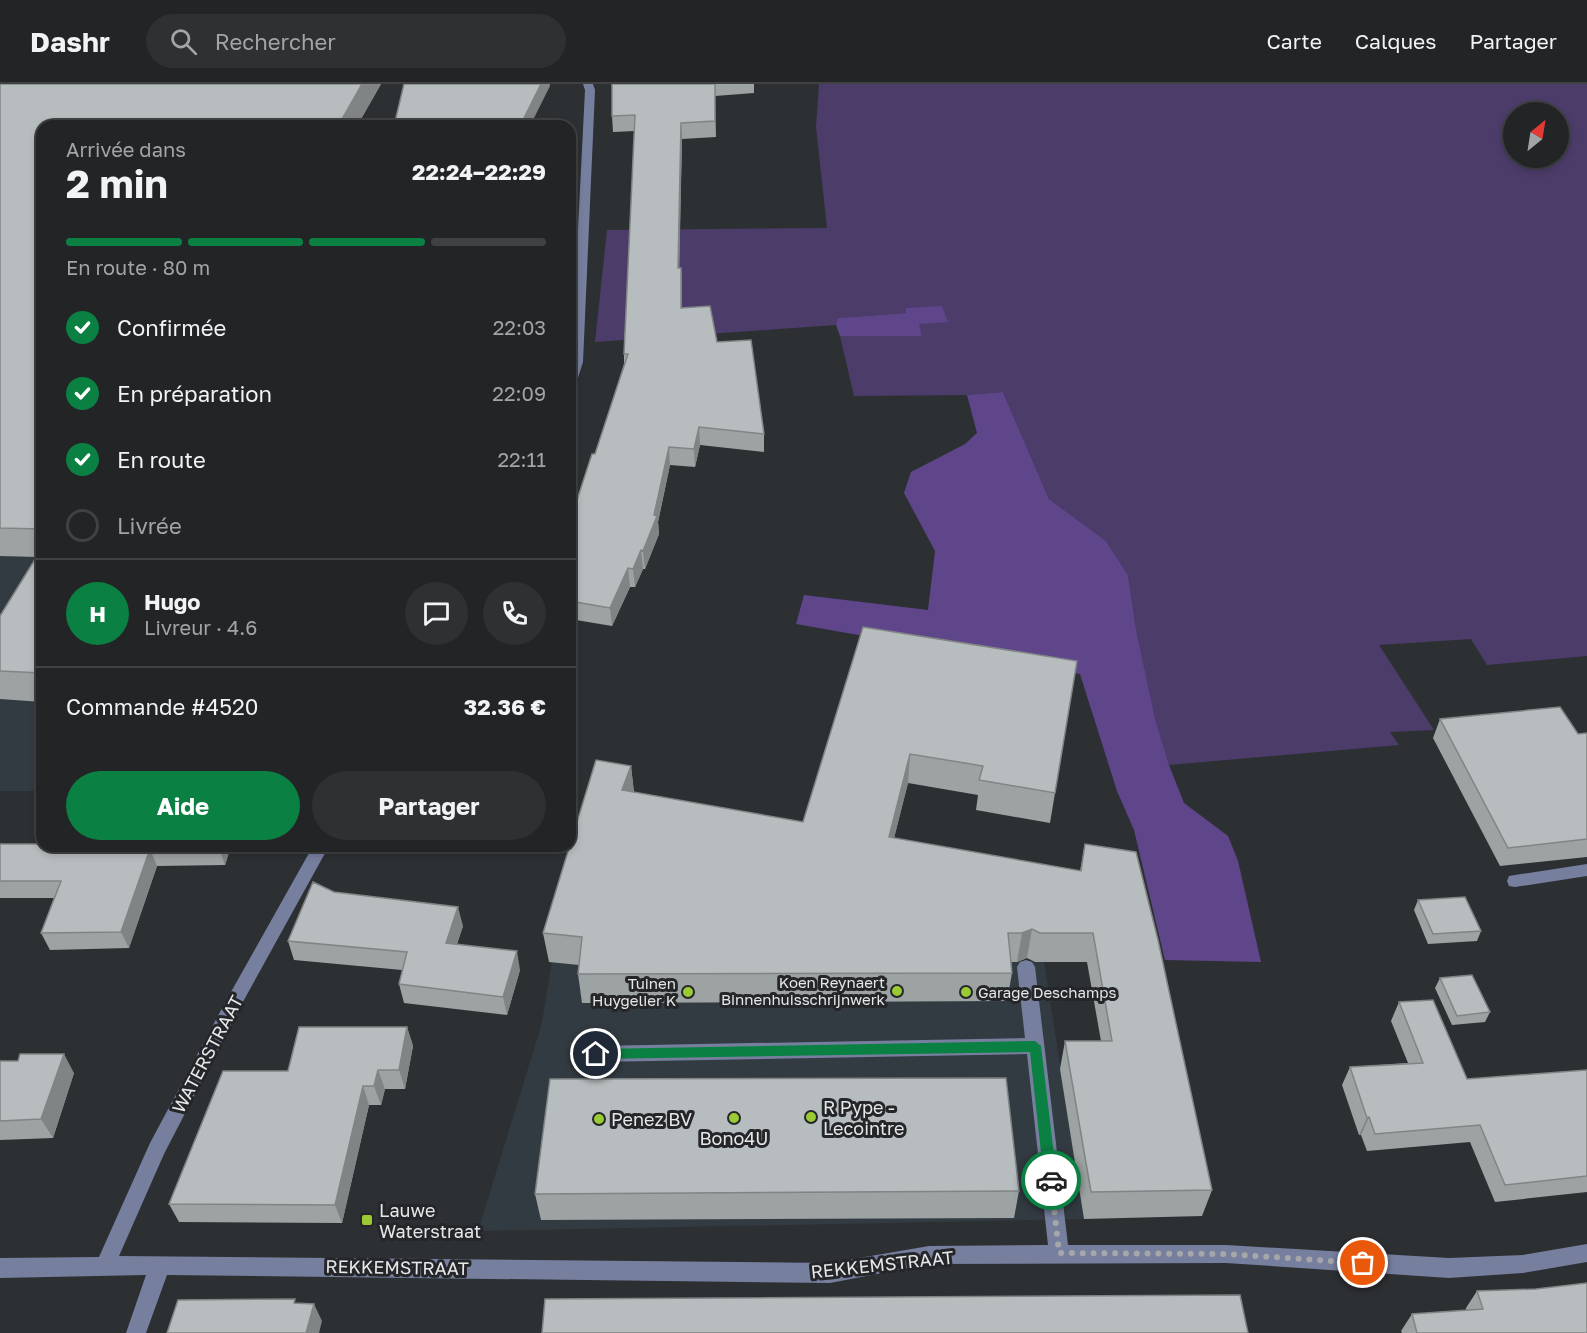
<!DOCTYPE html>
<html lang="fr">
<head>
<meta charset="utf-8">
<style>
  body { margin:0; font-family:"Golos Text",sans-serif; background:#2e3032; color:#f1f3f6; height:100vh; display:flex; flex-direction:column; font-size:22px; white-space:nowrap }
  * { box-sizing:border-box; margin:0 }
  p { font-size:20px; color:#a2a4a7 }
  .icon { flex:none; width:33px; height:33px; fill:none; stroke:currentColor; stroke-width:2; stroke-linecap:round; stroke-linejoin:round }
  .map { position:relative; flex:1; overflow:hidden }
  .details { position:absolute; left:36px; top:36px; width:540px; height:732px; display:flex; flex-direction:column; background:#222426; border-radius:18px; box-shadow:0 3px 9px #0003,0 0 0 2px #3f4143 }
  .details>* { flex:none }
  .needle { width:39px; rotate:30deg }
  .controls { position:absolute; left:1503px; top:18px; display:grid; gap:12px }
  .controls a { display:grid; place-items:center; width:66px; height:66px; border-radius:50%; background:#222426; box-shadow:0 3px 9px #0003,0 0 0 2px #3f4143; font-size:30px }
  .pin { position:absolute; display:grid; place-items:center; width:51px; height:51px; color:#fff; margin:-26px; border:3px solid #fff; border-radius:50%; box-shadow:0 2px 6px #0007 }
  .courier { position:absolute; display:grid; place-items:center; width:60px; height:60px; margin:-30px; border:4px solid #0b8043; border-radius:50%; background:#fff; color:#222; box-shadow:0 2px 8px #0007 }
  .summary em { font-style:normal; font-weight:700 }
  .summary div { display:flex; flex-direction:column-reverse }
  .summary { display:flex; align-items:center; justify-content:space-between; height:102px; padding:0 30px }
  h1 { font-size:39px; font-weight:700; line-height:45px }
  .bar { display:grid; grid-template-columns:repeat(4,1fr); gap:9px 6px; align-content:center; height:72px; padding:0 30px }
  .bar i { height:8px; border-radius:4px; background:#3f4143 }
  .bar .selected { background:#0b8043 }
  .bar p { grid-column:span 4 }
  .line { display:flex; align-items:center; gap:15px; padding:0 30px; border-top:2px solid #3f4143 }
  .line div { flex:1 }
  .round { display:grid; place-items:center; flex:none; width:63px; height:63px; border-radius:32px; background:#2e3032 }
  ol { padding:0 30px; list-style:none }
  li { display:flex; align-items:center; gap:18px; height:66px }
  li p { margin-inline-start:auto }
  li .icon { padding:6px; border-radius:50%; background:#0b8043; color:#fff; stroke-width:4 }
  li:last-child { color:#a2a4a7 }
  li i { width:33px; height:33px; border:3px solid #3f4143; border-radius:50% }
  .cta { display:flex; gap:12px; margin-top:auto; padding:12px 30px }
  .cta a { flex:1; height:69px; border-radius:36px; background:#0b8043; color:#fff; font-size:24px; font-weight:700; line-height:69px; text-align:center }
  .cta a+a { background:#2e3032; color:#f1f3f6 }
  header { display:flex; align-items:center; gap:36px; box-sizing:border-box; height:84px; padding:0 30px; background:#222426; border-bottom:2px solid #3f4143 }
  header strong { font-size:28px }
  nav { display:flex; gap:33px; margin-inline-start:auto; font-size:21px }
  .search { width:420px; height:54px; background:#2e3032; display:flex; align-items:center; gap:15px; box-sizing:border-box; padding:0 21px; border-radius:33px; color:#a2a4a7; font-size:22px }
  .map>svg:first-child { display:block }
  .built { fill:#333b42 }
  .green { fill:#4b3c69; fill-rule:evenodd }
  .forest { fill:#5f468b }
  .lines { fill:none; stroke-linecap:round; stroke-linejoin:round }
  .minor { fill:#777f9f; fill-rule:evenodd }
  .wall { fill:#9da2a3 }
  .shaded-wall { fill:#808485 }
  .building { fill:#b7bcbe; stroke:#808485; stroke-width:1.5 }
  .route { fill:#0b8043 }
  .done { stroke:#a5a7a9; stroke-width:6; stroke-dasharray:0 10.8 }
  .poi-dot { fill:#9acb34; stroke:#242629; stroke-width:2 }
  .labels { text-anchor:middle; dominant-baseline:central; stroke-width:6; stroke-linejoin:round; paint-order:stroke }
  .poi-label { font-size:15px; fill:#e5e7e9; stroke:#242629; text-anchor:end }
  .near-street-label { font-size:18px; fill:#e5e7e9; stroke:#242629 }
  .near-poi-label { font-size:18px; fill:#e5e7e9; stroke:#242629; text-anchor:start }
</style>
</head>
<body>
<header>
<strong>Dashr</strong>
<div class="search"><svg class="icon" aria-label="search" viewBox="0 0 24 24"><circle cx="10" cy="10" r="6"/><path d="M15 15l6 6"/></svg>Rechercher</div>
<nav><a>Carte</a><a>Calques</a><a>Partager</a></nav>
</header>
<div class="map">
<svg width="1587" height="1249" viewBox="0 0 1587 1249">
  <rect width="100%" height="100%" fill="#2d3033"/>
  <!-- built -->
  <path class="built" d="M 0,46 L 42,48 L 42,707 L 0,707 Z
    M 556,853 L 1044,878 L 1084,1135 L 478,1147 L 542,939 Z"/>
  <!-- green -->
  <path class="green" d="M 819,0 L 1587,0 L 1587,572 L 1487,581 L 1471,555 L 1379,561 L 1434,646 L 1390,648 L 1399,661 L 1169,681 L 1155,634 L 1136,545 L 1128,491 L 1106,457 L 1049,415 L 1003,308 L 967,311 L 854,312 L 840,252 L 922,252 L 918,240 L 906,224 L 906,229 L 839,234 L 836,241 L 595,258 L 607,146 L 827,144 L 816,43 ZM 1514,28 L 1558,28 L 1558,74 L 1514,74 Z"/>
  <!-- forest -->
  <path class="forest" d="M 942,222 L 948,238 L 919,240 L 922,252 L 840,252 L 836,241 L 838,234 L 906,229 L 906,224 Z
    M 1003,308 L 1049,415 L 1106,457 L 1128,491 L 1136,545 L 1155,634 L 1169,681 L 1184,719 L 1228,752 L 1238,777 L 1261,878 L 1165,876 L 1134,746 L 1117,707 L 1080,590 L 796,540 L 804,511 L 928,526 L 935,467 L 904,409 L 911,388 L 965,360 L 977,349 L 967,311 Z"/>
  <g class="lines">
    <!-- minor -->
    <path class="minor" d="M 583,0 L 593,0 L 595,6 L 583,278 L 576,300 L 570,304 L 585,6 Z
      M 313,762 L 329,762 L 239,925 L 164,1070 L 119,1172 L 830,1179 L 929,1162 L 1048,1161 L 1027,970 L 596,978 L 590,975 L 587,970 L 590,965 L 596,962 L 1025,954 L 1017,883 L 1020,878 L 1026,876 L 1032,878 L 1035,883 L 1068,1161 L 1226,1161 L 1449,1174 L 1523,1171 L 1587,1160 L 1587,1178 L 1523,1189 L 1449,1194 L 1226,1179 L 929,1180 L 830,1199 L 167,1191 L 146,1249 L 126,1249 L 146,1191 L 0,1194 L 0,1174 L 99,1173 L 150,1059 L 227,915 Z
      M 1587,780 L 1587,792 L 1515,803 L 1509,802 L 1507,797 L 1509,792 L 1515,791 Z"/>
  </g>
  <!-- wall -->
  <path class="wall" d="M 0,0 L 381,0 L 357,42 L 42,42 L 42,618 L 0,615 L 0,532 L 37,473 L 0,472 Z
    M 612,0 L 754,0 L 754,9 L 715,12 L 716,53 L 682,55 L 679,184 L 681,184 L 682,224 L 717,258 L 764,350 L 764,368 L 700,361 L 695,383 L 670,381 L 658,438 L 659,450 L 645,485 L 643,485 L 635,503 L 630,503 L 612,542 L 570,535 L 570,430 L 576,419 L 595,370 L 624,280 L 624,270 L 635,47 L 613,48 L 612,32 Z
    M 863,543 L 1077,577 L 1050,739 L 976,726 L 978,711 L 908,699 L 894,754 L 1080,787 L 1085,760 L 1212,1106 L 1202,1132 L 1084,1135 L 1060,985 L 1065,957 L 1101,957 L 1087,878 L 1035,878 L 1027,874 L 1017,878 L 1011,878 L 1012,889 L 1007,917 L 582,919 L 578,890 L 579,881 L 549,878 L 543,849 L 631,682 L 634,708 L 803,738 Z
    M 1440,635 L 1578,650 L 1587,649 L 1587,773 L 1500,782 L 1433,654 Z
    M 0,760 L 231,762 L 225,781 L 157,782 L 129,864 L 50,866 L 41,849 L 54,814 L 0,814 Z
    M 334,808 L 463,842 L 457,860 L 520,886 L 507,931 L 404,919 L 399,900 L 402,886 L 294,876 L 288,857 Z
    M 1418,816 L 1481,847 L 1477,857 L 1428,860 L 1414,826 Z
    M 1440,894 L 1490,928 L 1485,938 L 1452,941 L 1435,904 Z
    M 1399,918 L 1467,995 L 1587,986 L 1587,1108 L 1495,1118 L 1470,1058 L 1367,1067 L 1361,1051 L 1359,1051 L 1342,1001 L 1350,983 L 1408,979 L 1391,937 Z
    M 407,943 L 413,962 L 405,1005 L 385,1005 L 381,1021 L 369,1021 L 342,1139 L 179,1138 L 169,1120 Z
    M 0,977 L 74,989 L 53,1054 L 0,1056 Z
    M 1019,1107 L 1014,1134 L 541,1136 L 535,1110 Z
    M 1536,1205 L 1587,1249 L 1402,1249 L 1401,1247 L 1412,1230 L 1466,1226 L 1466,1224 L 1477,1207 Z"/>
  <!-- shaded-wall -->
  <path class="shaded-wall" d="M 362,0 L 381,0 L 357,42 L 338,42 Z
    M 541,0 L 550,0 L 550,2 L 530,42 L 520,42 Z
    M 681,39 L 682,55 L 679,201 L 678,184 Z
    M 681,184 L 682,201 L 682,241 L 681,224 Z
    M 699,343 L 700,361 L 695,383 L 694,365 Z
    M 669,363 L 670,381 L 658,438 L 659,450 L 645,485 L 643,467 L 654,431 Z
    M 641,466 L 643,485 L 635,503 L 633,485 Z
    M 628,484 L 630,503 L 612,542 L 610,524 Z
    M 910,670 L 908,699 L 887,782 L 889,753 Z
    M 631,682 L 634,711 L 622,706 Z
    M 219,762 L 231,762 L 225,781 L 219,764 Z
    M 150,765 L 157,782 L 129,864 L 121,848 Z
    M 458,823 L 463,842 L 451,878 L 446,859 Z
    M 1032,845 L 1027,874 L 1017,878 L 1022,849 Z
    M 517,867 L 520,886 L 507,931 L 503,913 Z
    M 407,943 L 413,962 L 405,1005 L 399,986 Z
    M 64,970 L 74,989 L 53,1054 L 41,1035 Z
    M 378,986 L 385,1005 L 381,1021 L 374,1002 Z
    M 363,1002 L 369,1021 L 342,1139 L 335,1121 Z
    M 1369,1033 L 1361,1051 L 1359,1051 L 1367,1034 Z
    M 314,1220 L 322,1237 L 319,1249 L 306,1249 Z"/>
  <!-- building -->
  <path class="building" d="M 0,0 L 362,0 L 338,42 L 42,42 L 42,445 L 0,444 Z
    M 404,0 L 541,0 L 520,42 L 394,42 Z
    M 612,0 L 715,0 L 715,37 L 681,39 L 678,184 L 681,184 L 681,224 L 710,222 L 717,258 L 751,256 L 764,350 L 699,343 L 694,365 L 669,363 L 654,431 L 657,432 L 643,467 L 641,466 L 633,485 L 628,484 L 610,524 L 570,517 L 570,430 L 576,419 L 592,370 L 595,370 L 628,270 L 624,270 L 635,31 L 612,32 Z
    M 42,464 L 42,589 L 0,587 L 0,532 Z
    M 863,543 L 1077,577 L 1055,709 L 979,696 L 983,682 L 910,670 L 889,753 L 1081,787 L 1085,760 L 1136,768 L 1158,856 L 1212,1106 L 1091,1108 L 1065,957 L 1112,957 L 1093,849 L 1040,849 L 1032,845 L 1022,849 L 1008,849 L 1012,889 L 578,890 L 582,853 L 543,849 L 596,676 L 631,682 L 622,706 L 803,738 Z
    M 1560,623 L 1578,650 L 1587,649 L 1587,755 L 1508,764 L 1440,635 Z
    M 0,760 L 42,760 L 42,762 L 219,762 L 219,764 L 150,765 L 121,848 L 41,849 L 61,797 L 0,797 Z
    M 313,798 L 334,808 L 458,823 L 446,859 L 517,867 L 503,913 L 399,900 L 407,868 L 288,857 Z
    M 1465,813 L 1481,847 L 1433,850 L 1418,816 Z
    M 1472,891 L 1490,928 L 1457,932 L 1440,894 Z
    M 1433,916 L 1467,995 L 1587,986 L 1587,1092 L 1505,1101 L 1480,1041 L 1375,1050 L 1369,1033 L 1367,1034 L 1350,983 L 1423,979 L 1399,918 Z
    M 299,943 L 407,943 L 399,986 L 378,986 L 374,1002 L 363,1002 L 335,1121 L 169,1120 L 223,987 L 288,987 Z
    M 20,970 L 64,970 L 41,1035 L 0,1037 L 0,977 L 18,977 Z
    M 1006,994 L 1019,1107 L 535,1110 L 550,995 Z
    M 1587,1199 L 1587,1249 L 1417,1249 L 1412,1230 L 1483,1225 L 1477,1207 L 1536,1205 Z
    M 1240,1211 L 1248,1249 L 542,1249 L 545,1215 Z
    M 295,1215 L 294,1219 L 314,1220 L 306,1249 L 167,1249 L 178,1216 Z"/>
  <!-- route -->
  <path class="route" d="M 1035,957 L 1041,962 L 1057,1096 L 1051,1101 L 1044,1096 L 1030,968 L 596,975 L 590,970 L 596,965 Z"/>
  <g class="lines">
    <!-- done -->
    <path class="done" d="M 1051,1096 L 1059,1169 L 1226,1170 L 1363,1179"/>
  </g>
  <!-- markers -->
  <g class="poi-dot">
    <circle cx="897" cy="907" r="6"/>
    <circle cx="688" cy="908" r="6"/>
    <circle cx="966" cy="908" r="6"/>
    <circle cx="811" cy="1033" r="6"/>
    <circle cx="734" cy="1034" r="6"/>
    <circle cx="599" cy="1035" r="6"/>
    <rect x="361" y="1130" width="12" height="12" rx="3"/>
  </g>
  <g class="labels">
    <!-- poi labels -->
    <g class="poi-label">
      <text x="885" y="898">Koen Reynaert<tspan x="885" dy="17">Binnenhuisschrijnwerk</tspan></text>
      <text x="676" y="899">Tuinen<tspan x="676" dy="17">Huygelier K</tspan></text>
      <text x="978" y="908" text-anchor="start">Garage Deschamps</text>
    </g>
    <!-- near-street labels -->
    <g class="near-street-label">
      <text transform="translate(207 970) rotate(-62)">WATERSTRAAT</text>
      <text transform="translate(882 1180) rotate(-6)">REKKEMSTRAAT</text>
      <text transform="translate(397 1183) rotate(1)">REKKEMSTRAAT</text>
    </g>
    <!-- near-poi labels -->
    <g class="near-poi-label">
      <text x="823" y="1023">R Pype -<tspan x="823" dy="21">Lecointre</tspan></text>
      <text x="611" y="1035">Penez BV</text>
      <text x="734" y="1054" text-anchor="middle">Bono4U</text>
      <text x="379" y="1126">Lauwe<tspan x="379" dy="21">Waterstraat</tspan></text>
    </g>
  </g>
</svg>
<div class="controls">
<a><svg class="needle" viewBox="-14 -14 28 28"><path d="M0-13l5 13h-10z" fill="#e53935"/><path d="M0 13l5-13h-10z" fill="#a2a4a7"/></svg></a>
</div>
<div class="pin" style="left:1363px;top:1179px;background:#ea580c"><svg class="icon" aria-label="bag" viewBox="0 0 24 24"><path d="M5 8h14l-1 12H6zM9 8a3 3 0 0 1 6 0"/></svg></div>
<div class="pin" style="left:596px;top:970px;background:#1f2937"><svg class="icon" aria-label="home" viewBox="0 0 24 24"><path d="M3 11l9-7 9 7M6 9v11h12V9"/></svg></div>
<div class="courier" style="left:1051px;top:1096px"><svg class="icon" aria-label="car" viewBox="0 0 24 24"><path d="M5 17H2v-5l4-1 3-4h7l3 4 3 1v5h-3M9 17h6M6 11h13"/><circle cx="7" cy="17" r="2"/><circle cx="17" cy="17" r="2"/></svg></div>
<section class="details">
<div class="summary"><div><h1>2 min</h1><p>Arrivée dans</p></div><em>22:24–22:29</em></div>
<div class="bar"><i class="selected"></i><i class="selected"></i><i class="selected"></i><i></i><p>En route · 80 m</p></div>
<ol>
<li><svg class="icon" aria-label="check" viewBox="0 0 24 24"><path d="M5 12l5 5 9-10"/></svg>Confirmée<p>22:03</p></li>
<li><svg class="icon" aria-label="check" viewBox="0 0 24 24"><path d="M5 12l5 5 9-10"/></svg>En préparation<p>22:09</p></li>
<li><svg class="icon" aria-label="check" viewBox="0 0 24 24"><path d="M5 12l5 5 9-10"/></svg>En route<p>22:11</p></li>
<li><i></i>Livrée</li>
</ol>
<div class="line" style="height:108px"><b class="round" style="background:#0b8043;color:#fff">H</b><div><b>Hugo</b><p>Livreur · 4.6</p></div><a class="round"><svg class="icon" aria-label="chat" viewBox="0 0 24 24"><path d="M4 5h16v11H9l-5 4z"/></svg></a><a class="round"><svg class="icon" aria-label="phone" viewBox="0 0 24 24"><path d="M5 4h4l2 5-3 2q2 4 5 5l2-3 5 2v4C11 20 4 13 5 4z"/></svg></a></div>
<div class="line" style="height:78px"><div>Commande #4520</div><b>32.36 €</b></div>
<div class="cta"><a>Aide</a><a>Partager</a></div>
</section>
</div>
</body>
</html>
